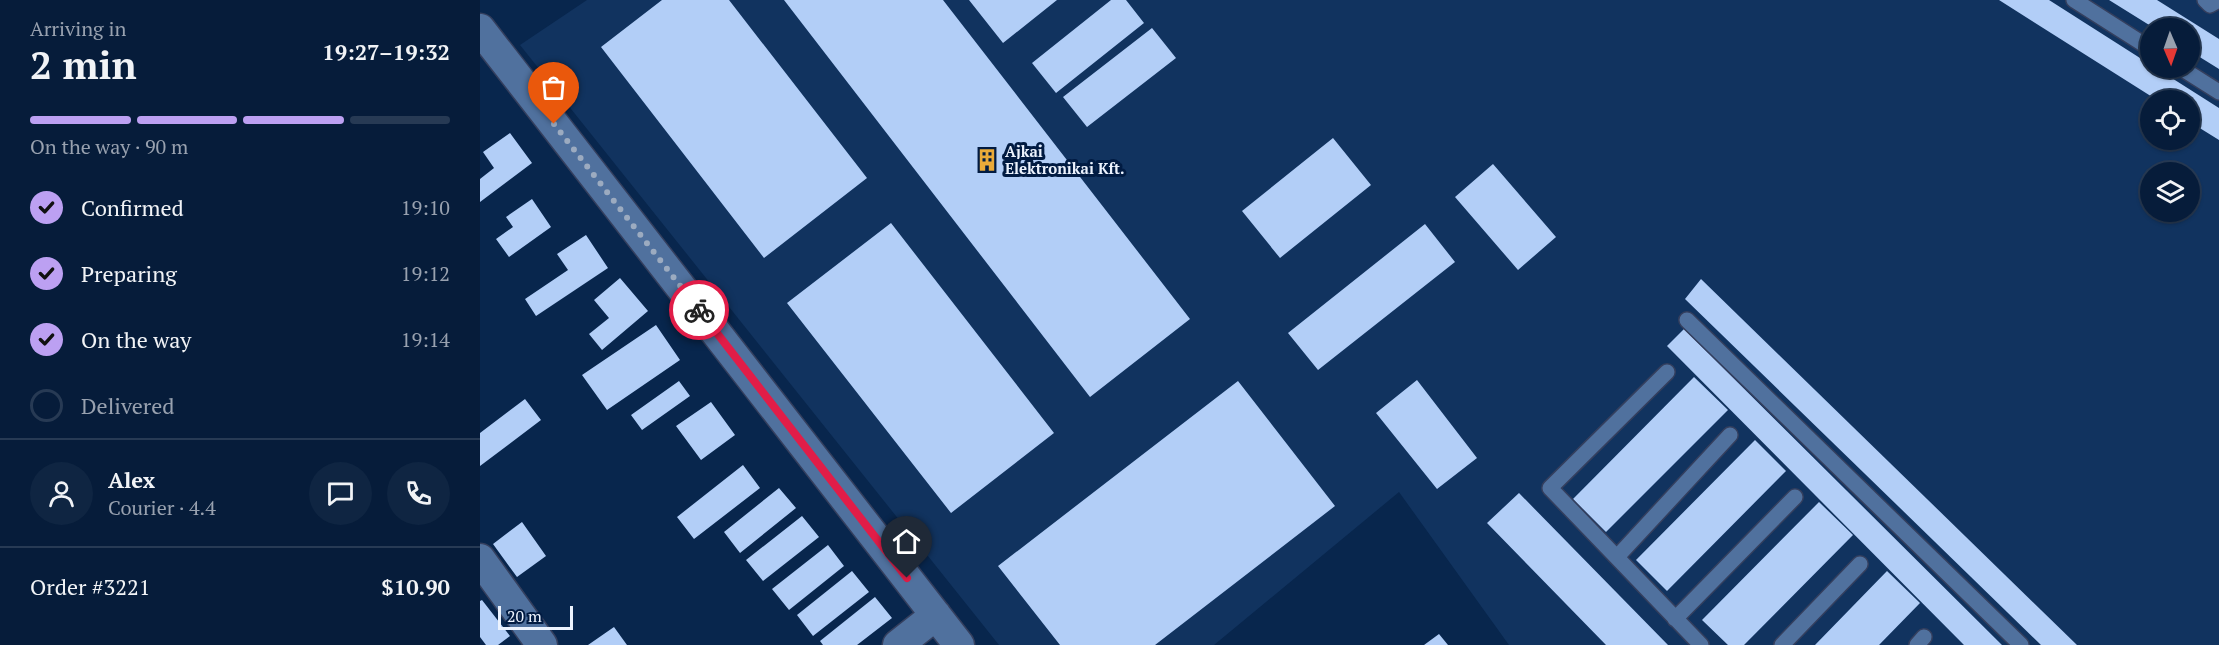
<!DOCTYPE html>
<html lang="en">
<head>
<meta charset="utf-8">
<style>
  body { margin:0; font-family:"PT Serif",serif; background:#0f2542; color:#f1f3f6; height:100vh; display:flex; flex-direction:column; font-size:22px; white-space:nowrap }
  * { box-sizing:border-box; margin:0 }
  p { font-size:20px; color:#98a1af }
  .icon { flex:none; width:33px; height:33px; fill:none; stroke:currentColor; stroke-width:2; stroke-linecap:round; stroke-linejoin:round }
  .map { position:relative; flex:1; overflow:hidden }
  .details { display:flex; flex-direction:column; background:#061c3a; width:480px }
  .details>* { flex:none }
  .needle { width:39px; rotate:178deg }
  .buttons { position:absolute; left:1660px; top:18px; display:grid; gap:12px }
  .buttons a { display:grid; place-items:center; width:60px; height:60px; border-radius:50%; background:#061c3a; box-shadow:0 2px 4px #0004,0 0 0 2px #273a54; font-size:30px }
  .scale { position:absolute; left:18px; bottom:15px; width:75px; box-sizing:border-box; padding-left:6px; border:3px solid #ecf3fe; border-top:0; font-size:16px; line-height:21px; white-space:nowrap; color:#ecf3fe; -webkit-text-stroke:4px #011b42; paint-order:stroke }
  .pin { position:absolute; display:grid; place-items:center; width:51px; height:51px; color:#fff; margin:-62px -26px; border-radius:50% 50% 50% 0; rotate:-45deg; box-shadow:0 0 6px #0007 }
  .pin .icon { rotate:45deg }
  .courier { position:absolute; display:grid; place-items:center; width:60px; height:60px; margin:-30px; border:4px solid #e11d48; border-radius:50%; background:#fff; color:#222; box-shadow:0 2px 8px #0007 }
  .head em { font-style:normal; font-weight:700 }
  .head div { display:flex; flex-direction:column-reverse }
  .head { display:flex; align-items:center; justify-content:space-between; height:102px; padding:0 30px }
  h1 { font-size:39px; font-weight:700; line-height:45px }
  .bar { display:grid; grid-template-columns:repeat(4,1fr); gap:9px 6px; align-content:center; height:72px; padding:0 30px }
  .bar i { height:8px; border-radius:4px; background:#273a54 }
  .bar .on { background:#bca0f2 }
  .bar p { grid-column:span 4 }
  .line { display:flex; align-items:center; gap:15px; padding:0 30px; border-top:2px solid #273a54 }
  .line div { flex:1 }
  .round { display:grid; place-items:center; flex:none; width:63px; height:63px; border-radius:32px; background:#0f2542 }
  ol { padding:0 30px; list-style:none }
  li { display:flex; align-items:center; gap:18px; height:66px }
  li p { margin-inline-start:auto }
  li .icon { padding:6px; border-radius:50%; background:#bca0f2; color:#111; stroke-width:4 }
  li:last-child { color:#98a1af }
  li i { width:33px; height:33px; border:3px solid #273a54; border-radius:50% }
  main { display:flex; flex:1; min-height:0 }
  .map>svg:first-child { display:block }
  .built { fill:#11335f; fill-rule:evenodd }
  .building { fill:#b2cef7 }
  .lines { fill:none; stroke-linecap:round; stroke-linejoin:round }
  .lane-casing { stroke:#343f5e; stroke-width:18 }
  .street-casing { stroke:#343f5e; stroke-width:33 }
  .lane { stroke:#50719e; stroke-width:15 }
  .street { stroke:#50719e; stroke-width:30 }
  .done { stroke:#9cabc0; stroke-width:6; stroke-dasharray:0 10.8 }
  .route { stroke:#e11d48; stroke-width:8 }
  .labels { text-anchor:middle; dominant-baseline:central; stroke-width:6; stroke-linejoin:round; paint-order:stroke }
  .poi-label { font-size:15px; font-weight:bold; fill:#ecf3fe; stroke:#011b42; text-anchor:start }
</style>
</head>
<body>
<main>
<section class="details">
<div class="head"><div><h1>2 min</h1><p>Arriving in</p></div><em>19:27–19:32</em></div>
<div class="bar"><i class="on"></i><i class="on"></i><i class="on"></i><i></i><p>On the way · 90 m</p></div>
<ol>
<li><svg class="icon" aria-label="check" viewBox="0 0 24 24"><path d="M5 12l5 5 9-10"/></svg>Confirmed<p>19:10</p></li>
<li><svg class="icon" aria-label="check" viewBox="0 0 24 24"><path d="M5 12l5 5 9-10"/></svg>Preparing<p>19:12</p></li>
<li><svg class="icon" aria-label="check" viewBox="0 0 24 24"><path d="M5 12l5 5 9-10"/></svg>On the way<p>19:14</p></li>
<li><i></i>Delivered</li>
</ol>
<div class="line" style="height:108px"><a class="round"><svg class="icon" aria-label="person" viewBox="0 0 24 24"><circle cx="12" cy="8" r="4"/><path d="M4 21q1-7 8-7t8 7"/></svg></a><div><b>Alex</b><p>Courier · 4.4</p></div><a class="round"><svg class="icon" aria-label="chat" viewBox="0 0 24 24"><path d="M4 5h16v11H9l-5 4z"/></svg></a><a class="round"><svg class="icon" aria-label="phone" viewBox="0 0 24 24"><path d="M5 4h4l2 5-3 2q2 4 5 5l2-3 5 2v4C11 20 4 13 5 4z"/></svg></a></div>
<div class="line" style="height:78px"><div>Order #3221</div><b>$10.90</b></div>
</section>
<div class="map">
<svg width="1739" height="645" viewBox="0 0 1739 645">
  <rect width="100%" height="100%" fill="#08264d"/>
  <!-- built -->
  <path class="built" d="M 107,0 L 1739,0 L 1739,645 L 1029,645 L 919,492 L 734,645 L 519,645 L 40,45 ZM 1671,28 L 1710,28 L 1710,68 L 1671,68 ZM 1671,100 L 1710,100 L 1710,140 L 1671,140 ZM 1671,172 L 1710,172 L 1710,212 L 1671,212 Z"/>
  <!-- building -->
  <path class="building" d="M 182,0 L 249,0 L 387,178 L 284,258 L 121,47 Z
    M 304,0 L 463,0 L 710,319 L 610,397 Z
    M 489,0 L 577,0 L 523,43 Z
    M 631,0 L 646,0 L 664,23 L 576,93 L 552,63 Z
    M 1519,0 L 1569,0 L 1671,65 L 1671,68 L 1676,68 L 1739,108 L 1739,140 L 1710,122 L 1710,100 L 1677,100 Z
    M 1629,0 L 1677,0 L 1739,39 L 1739,69 L 1710,51 L 1710,28 L 1674,28 Z
    M 672,28 L 696,58 L 607,127 L 583,97 Z
    M 30,133 L 52,163 L 0,202 L 0,179 L 14,168 L 3,152 Z
    M 853,138 L 891,185 L 800,258 L 762,211 Z
    M 1013,164 L 1076,237 L 1038,270 L 975,197 Z
    M 52,199 L 71,227 L 29,257 L 16,239 L 33,227 L 26,217 Z
    M 411,223 L 574,433 L 471,513 L 307,303 Z
    M 945,224 L 975,262 L 838,370 L 808,333 Z
    M 106,235 L 128,268 L 56,316 L 45,299 L 88,270 L 77,254 Z
    M 140,278 L 168,311 L 122,350 L 109,334 L 129,318 L 114,300 Z
    M 1221,279 L 1597,645 L 1561,645 L 1205,299 Z
    M 176,325 L 200,360 L 127,410 L 102,375 Z
    M 1204,329 L 1522,645 L 1484,645 L 1187,346 Z
    M 1214,377 L 1248,410 L 1126,532 L 1093,499 Z
    M 937,380 L 997,458 L 957,489 L 896,413 Z
    M 199,381 L 210,396 L 162,430 L 151,415 Z
    M 758,381 L 855,506 L 675,645 L 580,645 L 518,566 Z
    M 45,399 L 61,420 L 0,466 L 0,433 Z
    M 231,402 L 255,435 L 221,460 L 196,426 Z
    M 1275,440 L 1306,471 L 1187,591 L 1156,560 Z
    M 263,465 L 280,488 L 214,539 L 197,517 Z
    M 299,488 L 316,508 L 260,553 L 244,532 Z
    M 1039,493 L 1188,645 L 1126,645 L 1007,523 Z
    M 1339,502 L 1373,535 L 1264,645 L 1248,645 L 1222,620 Z
    M 322,516 L 339,537 L 283,581 L 266,560 Z
    M 42,522 L 66,556 L 37,577 L 13,544 Z
    M 348,545 L 364,566 L 309,610 L 292,589 Z
    M 372,571 L 389,592 L 333,636 L 317,615 Z
    M 1407,571 L 1440,603 L 1399,645 L 1335,645 Z
    M 395,597 L 412,618 L 377,645 L 343,645 L 340,641 Z
    M 2,600 L 30,636 L 18,645 L 6,645 L 0,637 L 0,601 Z
    M 134,627 L 147,645 L 108,645 Z
    M 959,634 L 968,645 L 944,645 Z"/>
  <g class="lines">
    <!-- lane casing -->
    <g class="lane-casing">
      <path id="lane" d="M 1594,0 L 1671,49
        M 1725,0 L 1730,5 L 1739,0
        M 1701,68 L 1739,92
        M 1207,320 L 1541,645
        M 1187,372 L 1070,488 L 1221,645
        M 1137,557 L 1250,435
        M 1195,619 L 1315,497
        M 1302,645 L 1380,564
        M 1437,645 L 1444,637"/>
    </g>
    <!-- street casing -->
    <g class="street-casing">
      <path id="street" d="M 0,29 L 479,645
        M 0,559 L 62,645
        M 418,645 L 456,615"/>
    </g>
    <!-- lane -->
    <use href="#lane" class="lane"/>
    <!-- street -->
    <use href="#street" class="street"/>
  </g>
  <g class="lines">
    <!-- done -->
    <path class="done" d="M 74,124 L 219,310"/>
    <!-- route -->
    <path class="route" d="M 219,310 L 427,578"/>
  </g>
  <!-- icons -->
  <defs>
    <g id="building-bare" transform="scale(1.8)"><path d="M-4-6H4V6H1V3H-1V6H-4ZM-2.5-4.3h1.7v1.8h-1.7ZM.8-4.3h1.7v1.8H.8ZM-2.5-1h1.7V.8h-1.7ZM.8-1h1.7V.8H.8Z" fill="#eaaa39" stroke="#011b42" stroke-width="2.5" paint-order="stroke"/></g>
  </defs>
  <g fill-rule="evenodd">
    <use href="#building-bare" x="507" y="160"/>
  </g>
  <g class="labels">
    <!-- poi labels -->
    <g class="poi-label">
      <text x="525" y="151">Ajkai<tspan x="525" dy="17">Elektronikai Kft.</tspan></text>
    </g>
  </g>
</svg>
<div class="buttons">
<a><svg class="needle" viewBox="-14 -14 28 28"><path d="M0-13l5 13h-10z" fill="#e53935"/><path d="M0 13l5-13h-10z" fill="#98a1af"/></svg></a>
<a><svg class="icon" aria-label="locate" viewBox="0 0 24 24"><circle cx="12" cy="12" r="6"/><path d="M12 2v4M12 18v4M2 12h4M18 12h4"/></svg></a>
<a><svg class="icon" aria-label="layers" viewBox="0 0 24 24"><path d="M12 4l9 5-9 5-9-5zM3 14l9 5 9-5"/></svg></a>
</div>
<div class="scale">20 m</div>
<div class="pin" style="left:74px;top:124px;background:#ea580c"><svg class="icon" aria-label="bag" viewBox="0 0 24 24"><path d="M5 8h14l-1 12H6zM9 8a3 3 0 0 1 6 0"/></svg></div>
<div class="pin" style="left:427px;top:578px;background:#1f2937"><svg class="icon" aria-label="home" viewBox="0 0 24 24"><path d="M3 11l9-7 9 7M6 9v11h12V9"/></svg></div>
<div class="courier" style="left:219px;top:310px"><svg class="icon" aria-label="bike" viewBox="0 0 24 24"><circle cx="6" cy="16" r="4"/><circle cx="18" cy="16" r="4"/><path d="M6 16l4-8h5l3 8M10 8l3 8H6M13 5h3"/></svg></div>
</div>
</main>
</body>
</html>
